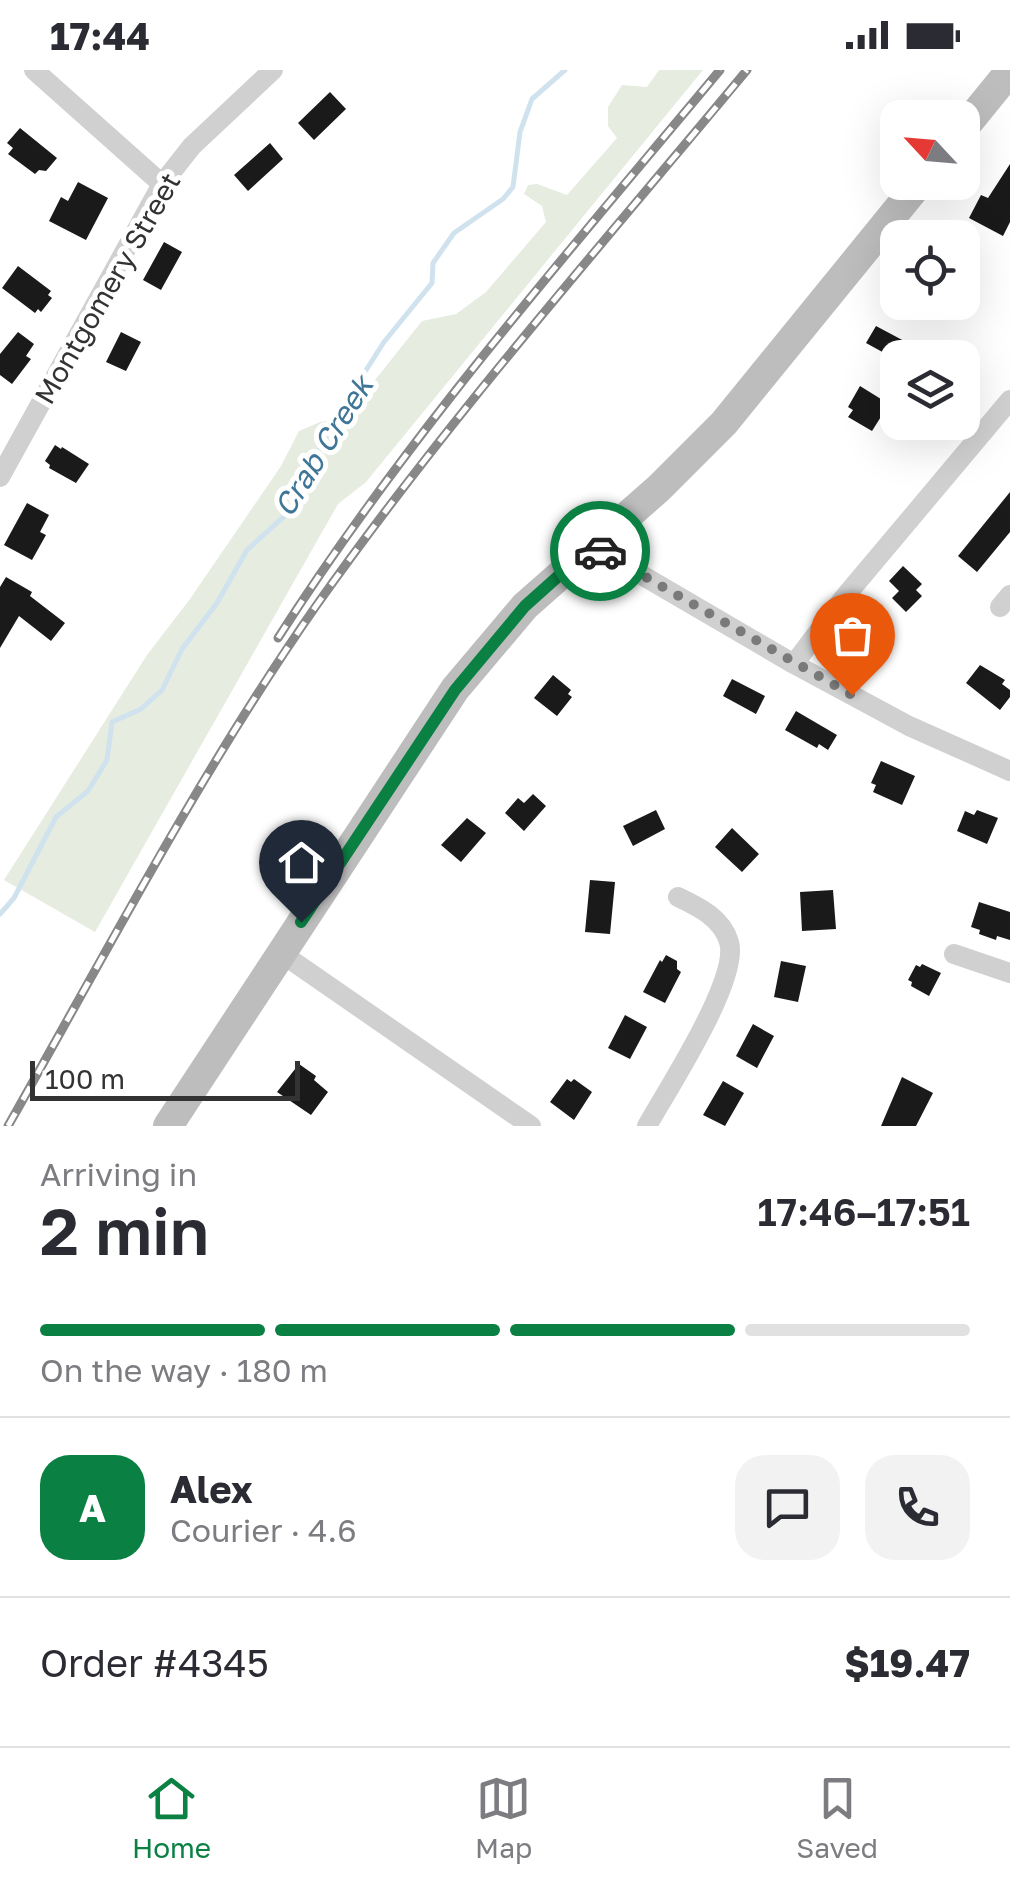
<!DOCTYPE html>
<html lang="en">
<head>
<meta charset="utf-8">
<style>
  body { margin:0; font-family:"Golos Text",sans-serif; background:#f2f2f3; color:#2b2b33; height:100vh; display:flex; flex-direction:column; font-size:38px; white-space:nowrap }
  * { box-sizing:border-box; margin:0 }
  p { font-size:32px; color:#7c7c81 }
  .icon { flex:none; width:55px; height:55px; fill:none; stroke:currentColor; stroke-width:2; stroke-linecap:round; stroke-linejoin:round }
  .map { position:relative; height:1056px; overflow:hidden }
  .details { display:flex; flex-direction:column; background:#fff; flex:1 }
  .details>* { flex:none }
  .needle { width:65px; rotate:296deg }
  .buttons { position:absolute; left:880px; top:30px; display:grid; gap:20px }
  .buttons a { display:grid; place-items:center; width:100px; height:100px; border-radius:20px; background:#fff; box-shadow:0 10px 40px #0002; font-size:50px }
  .scale { position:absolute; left:30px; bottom:25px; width:270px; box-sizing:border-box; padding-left:10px; border:5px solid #333; border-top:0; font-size:28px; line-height:35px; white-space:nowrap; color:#333; -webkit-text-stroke:8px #fff; paint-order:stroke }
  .pin { position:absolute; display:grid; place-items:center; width:85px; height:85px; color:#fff; margin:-102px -42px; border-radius:50% 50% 50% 0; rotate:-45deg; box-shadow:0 0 10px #0007 }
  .pin .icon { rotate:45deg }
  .courier { position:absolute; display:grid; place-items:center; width:100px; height:100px; margin:-50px; border:8px solid #0b8043; border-radius:50%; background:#fff; color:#222; box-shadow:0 2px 12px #0007 }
  .summary em { font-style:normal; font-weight:600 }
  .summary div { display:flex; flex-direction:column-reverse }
  .summary { display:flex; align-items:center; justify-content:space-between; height:170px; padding:0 40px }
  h1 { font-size:65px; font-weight:600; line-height:75px }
  .bar { display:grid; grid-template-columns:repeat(4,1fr); gap:15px 10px; align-content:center; height:120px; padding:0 40px }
  .bar i { height:12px; border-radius:8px; background:#e1e1e2 }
  .bar .active { background:#0b8043 }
  .bar p { grid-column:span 4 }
  .line { display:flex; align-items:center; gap:25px; padding:0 40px; border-top:2px solid #e1e1e2 }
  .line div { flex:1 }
  .round { display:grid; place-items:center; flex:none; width:105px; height:105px; border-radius:30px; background:#f2f2f3 }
  .status { display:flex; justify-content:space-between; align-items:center; height:70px; padding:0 50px; background:#fff; direction:ltr }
  .status svg { height:28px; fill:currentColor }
  .menu { display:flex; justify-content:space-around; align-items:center; height:140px; border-top:2px solid #e1e1e2; background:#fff; font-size:28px; color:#7c7c81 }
  .menu a { display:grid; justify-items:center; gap:5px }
  .menu .active { color:#0b8043 }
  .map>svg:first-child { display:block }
  .green { fill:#e6ecdf }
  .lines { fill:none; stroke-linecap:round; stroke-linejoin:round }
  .stream { stroke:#cfe2ee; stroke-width:5 }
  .building { fill:#1a1a1a }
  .street { stroke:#d0d0d0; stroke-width:20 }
  .secondary { stroke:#bdbdbd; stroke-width:30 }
  .rail-casing { stroke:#888; stroke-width:9 }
  .rail { stroke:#fff; stroke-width:5; stroke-dasharray:15; stroke-linecap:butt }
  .done { stroke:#7a7a7a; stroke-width:10; stroke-dasharray:0 18 }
  .route { stroke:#0b8043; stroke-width:12 }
  .labels { text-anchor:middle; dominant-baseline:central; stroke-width:10; stroke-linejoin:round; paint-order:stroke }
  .street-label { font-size:28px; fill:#333; stroke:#fff }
  .water-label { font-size:30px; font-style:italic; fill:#3f7597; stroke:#fff }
</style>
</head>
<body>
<div class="status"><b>17:44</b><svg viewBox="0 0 49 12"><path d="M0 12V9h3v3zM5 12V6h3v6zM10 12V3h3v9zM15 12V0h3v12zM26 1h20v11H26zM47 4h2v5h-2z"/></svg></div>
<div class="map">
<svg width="1010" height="1056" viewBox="0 0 1010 1056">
  <rect width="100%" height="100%" fill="#fff"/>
  <!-- green -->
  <path class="green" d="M 659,0 L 703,0 L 366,412 L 338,434 L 95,862 L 4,810 L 147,585 L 190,529 L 281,396 L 299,361 L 320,352 L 350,348 L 375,310 L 422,251 L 456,244 L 486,222 L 546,152 L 542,136 L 524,124 L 528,115 L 537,114 L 567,125 L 617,68 L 608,56 L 608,37 L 622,15 L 647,17 Z"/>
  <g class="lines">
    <!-- stream -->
    <path class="stream" d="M 0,844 L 14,828 L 56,747 L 88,721 L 107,690 L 112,652 L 141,639 L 162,620 L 182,579 L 217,533 L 247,480 L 289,442 L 333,352 L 384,272 L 432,213 L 433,193 L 454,163 L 503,129 L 513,117 L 520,62 L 532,29 L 565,0"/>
  </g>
  <!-- building -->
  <path class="building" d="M 330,22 L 346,39 L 314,70 L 298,53 Z
    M 20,58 L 57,88 L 46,101 L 39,100 L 35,104 L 8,84 L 13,78 L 7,73 Z
    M 270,73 L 283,89 L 248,121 L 234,105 Z
    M 1010,94 L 1010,152 L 1003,166 L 969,148 L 981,125 L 988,128 Z
    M 78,112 L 108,128 L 86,170 L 49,151 L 61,127 L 68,131 Z
    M 164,172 L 182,182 L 161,220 L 143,210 Z
    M 18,196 L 51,221 L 48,225 L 52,228 L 41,242 L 38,239 L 35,243 L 2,218 Z
    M 876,256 L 906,272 L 897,290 L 866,273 Z
    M 18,262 L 34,274 L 26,286 L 31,289 L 12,314 L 0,305 L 0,284 Z
    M 121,262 L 141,272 L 126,301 L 106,292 Z
    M 860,316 L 889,334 L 872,361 L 848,347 L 853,340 L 848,337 Z
    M 55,375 L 61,379 L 62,377 L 89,394 L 76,413 L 49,398 L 50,395 L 45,391 Z
    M 1010,422 L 1010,462 L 977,502 L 958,486 Z
    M 27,433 L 49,445 L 40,462 L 46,465 L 32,490 L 4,475 Z
    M 903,496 L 922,514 L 916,520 L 922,526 L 906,542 L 892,528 L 899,521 L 889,511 Z
    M 6,507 L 32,522 L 30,526 L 65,553 L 51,571 L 19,546 L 0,578 L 0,517 Z
    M 980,595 L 1005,610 L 1002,614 L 1010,620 L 1010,627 L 1000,640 L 966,613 Z
    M 553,605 L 571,620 L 568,624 L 572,627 L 557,646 L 534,628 Z
    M 732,609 L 765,626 L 756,644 L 723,626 Z
    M 796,641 L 837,665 L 828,680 L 819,674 L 817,678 L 785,660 Z
    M 881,691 L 915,706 L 902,735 L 873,722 L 876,715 L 871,713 Z
    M 533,724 L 546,736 L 524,761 L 505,743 L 518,728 L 524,733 Z
    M 656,740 L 665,759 L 633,776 L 623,756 Z
    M 977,740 L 998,748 L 987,774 L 957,761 L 965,741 L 974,745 Z
    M 467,748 L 486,763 L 461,792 L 441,775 Z
    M 732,758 L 759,784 L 742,802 L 715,777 Z
    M 590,810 L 615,812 L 610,864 L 585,862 Z
    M 833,820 L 836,859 L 802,861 L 800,822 Z
    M 979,832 L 1010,842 L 1010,870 L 997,866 L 996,870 L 979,864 L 980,860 L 971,857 Z
    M 666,885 L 677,891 L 677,899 L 681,902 L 665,933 L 643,922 L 660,890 L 662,892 Z
    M 781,891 L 806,896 L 798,932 L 774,927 Z
    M 922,894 L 941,903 L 929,926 L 911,916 L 912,912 L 908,910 L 916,895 L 920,897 Z
    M 625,945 L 647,957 L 630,989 L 608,978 Z
    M 753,954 L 774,966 L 757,998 L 736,986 Z
    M 299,994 L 316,1006 L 314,1010 L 328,1022 L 311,1045 L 277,1022 Z
    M 902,1007 L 933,1023 L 916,1056 L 881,1056 Z
    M 567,1009 L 571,1012 L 574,1009 L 592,1022 L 574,1050 L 550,1032 Z
    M 723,1011 L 744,1023 L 725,1056 L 703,1045 Z"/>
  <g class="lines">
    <!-- street -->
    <path class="street" d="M 34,0 L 162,114
      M 0,407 L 162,114 L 192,76 L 273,0
      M 592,476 L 794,594 L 909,656 L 1010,701
      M 1000,537 L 1010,525
      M 794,594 L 842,530 L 1010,330
      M 281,883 L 531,1056
      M 954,884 L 1010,903
      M 647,1056 C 667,1020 740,909 729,872 C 722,848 699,837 678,827"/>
    <!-- secondary -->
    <path class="secondary" d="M 962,60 L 1010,1
      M 168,1056 L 455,619 L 525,536 L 659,418 L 724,353 L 920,112"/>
    <!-- rail casing -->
    <g class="rail-casing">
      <path id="rail" d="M 278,568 C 407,366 567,184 720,0
        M 8,1056 C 107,881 201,701 316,536 C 448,349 601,176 747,0"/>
    </g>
    <!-- rail -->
    <use href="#rail" class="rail"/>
  </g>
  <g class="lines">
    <!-- done -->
    <path class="done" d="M 600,481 L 852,625"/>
    <!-- route -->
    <path class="route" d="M 301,852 L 455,620 L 525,536 L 592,476 L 600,481"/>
  </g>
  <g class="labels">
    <!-- street labels -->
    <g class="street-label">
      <text transform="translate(107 218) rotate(-60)">Montgomery Street</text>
    </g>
    <!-- water labels -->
    <g class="water-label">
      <text transform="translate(323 376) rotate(-58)">Crab Creek</text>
    </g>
  </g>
</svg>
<div class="buttons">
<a><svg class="needle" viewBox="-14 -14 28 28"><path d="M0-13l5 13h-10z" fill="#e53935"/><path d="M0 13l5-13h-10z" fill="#7c7c81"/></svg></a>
<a><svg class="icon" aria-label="locate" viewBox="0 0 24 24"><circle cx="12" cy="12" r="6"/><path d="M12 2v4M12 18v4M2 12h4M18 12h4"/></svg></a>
<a><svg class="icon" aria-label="layers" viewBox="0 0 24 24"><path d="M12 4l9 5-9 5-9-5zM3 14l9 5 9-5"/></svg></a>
</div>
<div class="scale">100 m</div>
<div class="pin" style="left:852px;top:625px;background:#ea580c"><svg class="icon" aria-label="bag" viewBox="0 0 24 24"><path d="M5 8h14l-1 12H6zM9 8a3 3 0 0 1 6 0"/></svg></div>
<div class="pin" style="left:301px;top:852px;background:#1f2937"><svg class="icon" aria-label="home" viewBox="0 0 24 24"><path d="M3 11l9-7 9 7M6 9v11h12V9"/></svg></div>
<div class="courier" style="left:600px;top:481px"><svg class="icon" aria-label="car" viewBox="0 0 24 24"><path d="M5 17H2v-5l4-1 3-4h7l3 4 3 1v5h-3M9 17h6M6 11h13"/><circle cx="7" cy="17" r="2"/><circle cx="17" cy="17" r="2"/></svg></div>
</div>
<section class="details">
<div class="summary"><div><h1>2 min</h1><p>Arriving in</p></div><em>17:46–17:51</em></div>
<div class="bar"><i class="active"></i><i class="active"></i><i class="active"></i><i></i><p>On the way · 180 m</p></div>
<div class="line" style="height:180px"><b class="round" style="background:#0b8043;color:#fff">A</b><div><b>Alex</b><p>Courier · 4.6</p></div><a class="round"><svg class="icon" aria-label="chat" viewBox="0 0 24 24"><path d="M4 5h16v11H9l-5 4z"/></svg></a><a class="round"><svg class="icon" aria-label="phone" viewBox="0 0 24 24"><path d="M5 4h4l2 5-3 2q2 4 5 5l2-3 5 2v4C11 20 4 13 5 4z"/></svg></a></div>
<div class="line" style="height:130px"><div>Order #4345</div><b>$19.47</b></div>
</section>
<nav class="menu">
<a class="active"><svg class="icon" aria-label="home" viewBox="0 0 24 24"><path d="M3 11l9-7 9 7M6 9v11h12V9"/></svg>Home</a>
<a><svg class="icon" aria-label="map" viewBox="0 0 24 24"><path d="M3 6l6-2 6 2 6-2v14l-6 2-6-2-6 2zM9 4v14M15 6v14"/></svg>Map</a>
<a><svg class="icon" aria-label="saved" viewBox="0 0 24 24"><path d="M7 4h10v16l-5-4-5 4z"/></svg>Saved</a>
</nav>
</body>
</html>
